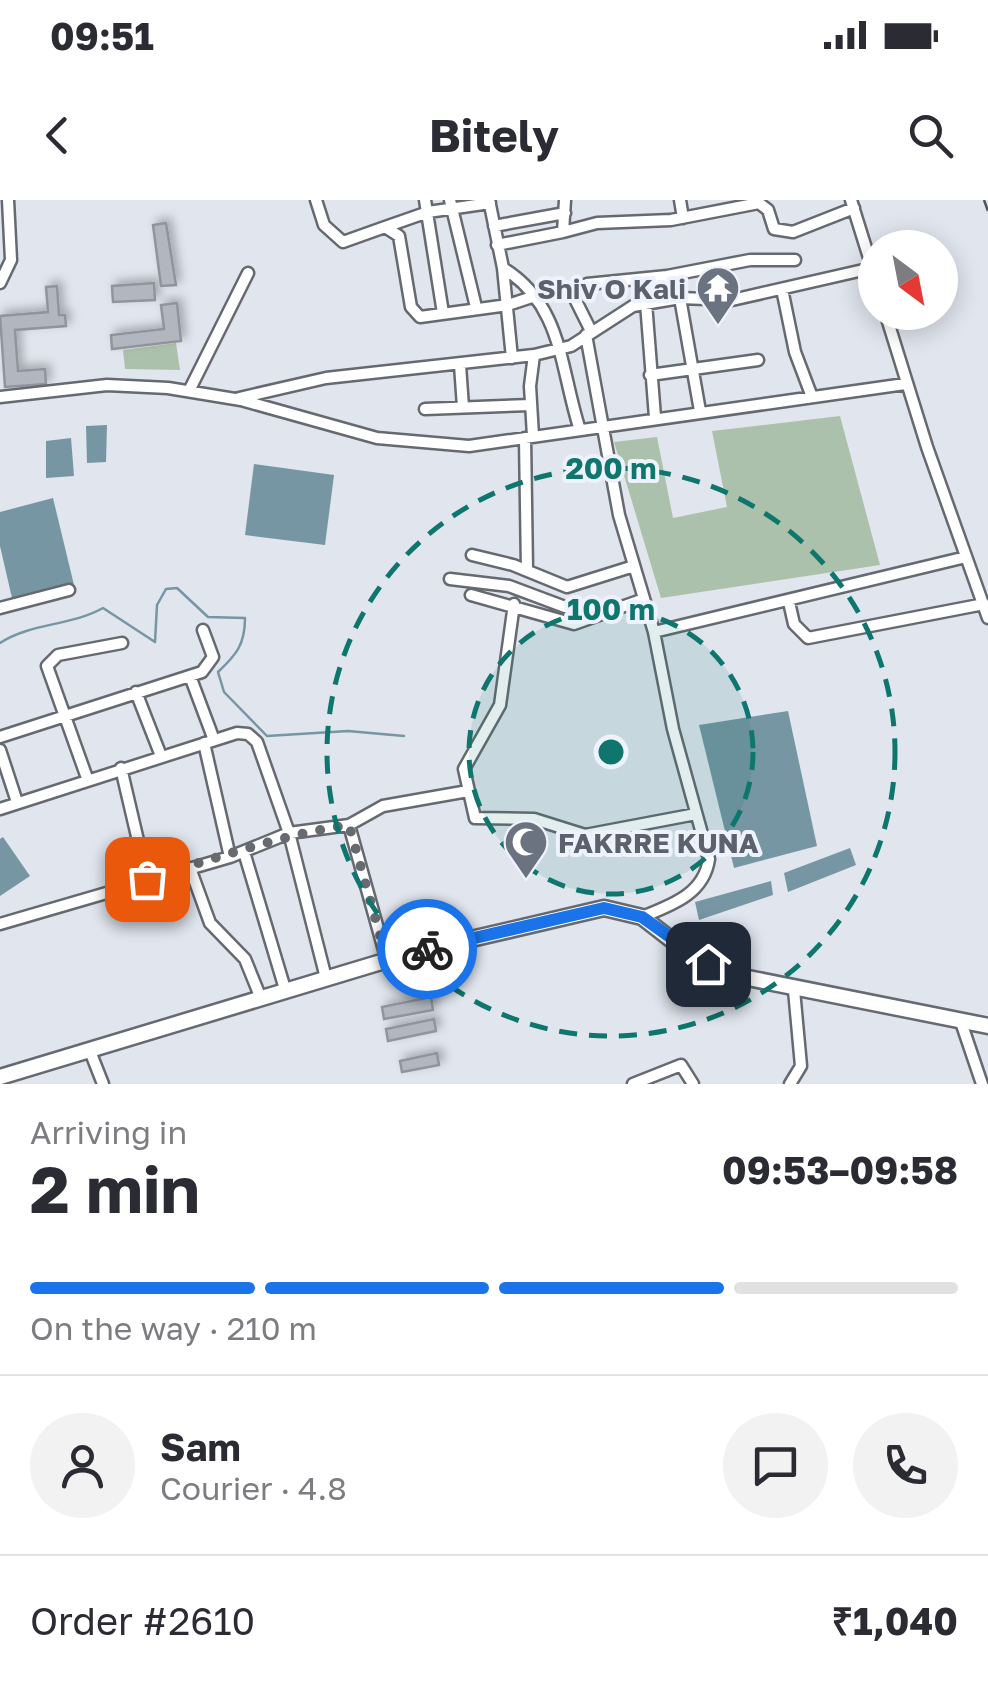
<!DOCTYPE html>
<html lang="en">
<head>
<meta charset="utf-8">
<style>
  body { margin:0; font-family:"Golos Text",sans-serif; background:#f2f2f3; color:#2b2b33; height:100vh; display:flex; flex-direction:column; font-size:38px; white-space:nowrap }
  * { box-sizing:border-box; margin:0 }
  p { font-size:32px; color:#7c7c81 }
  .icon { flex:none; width:55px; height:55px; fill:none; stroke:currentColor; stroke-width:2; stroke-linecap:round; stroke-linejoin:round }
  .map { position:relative; height:884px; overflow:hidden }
  .sheet { display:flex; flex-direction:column; background:#fff; flex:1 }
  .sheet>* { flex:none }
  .needle { width:65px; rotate:148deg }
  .fabs { position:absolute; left:858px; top:30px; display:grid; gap:20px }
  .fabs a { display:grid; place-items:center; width:100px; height:100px; border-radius:50%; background:#fff; box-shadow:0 5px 25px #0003; font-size:50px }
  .pin { position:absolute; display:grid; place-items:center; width:85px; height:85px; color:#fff; margin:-42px; border-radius:20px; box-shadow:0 5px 15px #0006 }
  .courier { position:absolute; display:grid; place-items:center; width:100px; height:100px; margin:-50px; border:8px solid #1a73e8; border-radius:50%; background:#fff; color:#222; box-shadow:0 2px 12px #0007 }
  .summary em { font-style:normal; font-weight:700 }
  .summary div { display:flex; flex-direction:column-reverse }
  .summary { display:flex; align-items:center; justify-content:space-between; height:170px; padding:0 30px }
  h1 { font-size:65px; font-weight:700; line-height:75px }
  .bar { display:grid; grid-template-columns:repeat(4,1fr); gap:15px 10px; align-content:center; height:120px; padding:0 30px }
  .bar i { height:12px; border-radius:8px; background:#e1e1e2 }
  .bar .current { background:#1a73e8 }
  .bar p { grid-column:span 4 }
  .line { display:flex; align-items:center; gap:25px; padding:0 30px; border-top:2px solid #e1e1e2 }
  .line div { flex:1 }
  .round { display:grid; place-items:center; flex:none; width:105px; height:105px; border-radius:52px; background:#f2f2f3 }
  .status { display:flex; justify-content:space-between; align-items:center; height:70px; padding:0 50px; background:#fff; direction:ltr }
  .status svg { height:28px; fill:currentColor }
  header { display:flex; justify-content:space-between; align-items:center; height:130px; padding:0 30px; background:#fff; font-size:45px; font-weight:700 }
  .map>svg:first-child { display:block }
  .green { fill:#acc1ab }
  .water { fill:#7696a3 }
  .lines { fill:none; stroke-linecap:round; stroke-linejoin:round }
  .stream { stroke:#7696a3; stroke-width:2.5 }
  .building { fill:#b1b6bf; stroke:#90959d; stroke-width:2.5; filter:url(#shadow) }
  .minor-casing { stroke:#656a71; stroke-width:15 }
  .secondary-casing { stroke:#656a71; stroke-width:19 }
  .minor { stroke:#fff; stroke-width:10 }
  .secondary { stroke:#fff; stroke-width:14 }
  .rail { stroke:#515458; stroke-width:2.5; stroke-dasharray:18 18; stroke-linecap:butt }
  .done { stroke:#676a6f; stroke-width:10; stroke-dasharray:0 18 }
  .route { stroke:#1a73e8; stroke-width:12 }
  .ring { fill:none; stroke:#0f766e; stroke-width:5; stroke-dasharray:18 12 }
  .labels { text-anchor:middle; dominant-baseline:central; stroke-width:8; stroke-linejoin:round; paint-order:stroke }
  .worship-label { font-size:28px; font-weight:bold; fill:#5b616d; stroke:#edf2fc; text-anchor:end }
  .centre { fill:#0f766e; stroke:#edf2fc; stroke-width:5 }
  .ring-label { font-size:30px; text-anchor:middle; font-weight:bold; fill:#0f766e; stroke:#edf2fc; stroke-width:8; stroke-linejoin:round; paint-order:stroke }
</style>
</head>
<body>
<div class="status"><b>09:51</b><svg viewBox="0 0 49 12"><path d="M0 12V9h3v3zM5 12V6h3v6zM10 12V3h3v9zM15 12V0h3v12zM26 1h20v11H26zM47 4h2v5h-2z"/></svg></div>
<header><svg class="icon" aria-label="back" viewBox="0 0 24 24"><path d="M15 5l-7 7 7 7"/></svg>Bitely<svg class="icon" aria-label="search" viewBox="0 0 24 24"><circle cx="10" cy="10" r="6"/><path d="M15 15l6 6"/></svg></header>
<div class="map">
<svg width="988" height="884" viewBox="0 0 988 884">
  <defs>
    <filter id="shadow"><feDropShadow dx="4.5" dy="-4.5" stdDeviation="5" flood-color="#0004"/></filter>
  </defs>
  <rect width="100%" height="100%" fill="#e0e5ee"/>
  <!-- green -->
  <path class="green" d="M 176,143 L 180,170 L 125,169 L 123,150 Z
    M 840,216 L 880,365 L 661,398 L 614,242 L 657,237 L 673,318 L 727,307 L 712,231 Z"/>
  <!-- water -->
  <path class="water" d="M 107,225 L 106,262 L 87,263 L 86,226 Z
    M 71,238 L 74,276 L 46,278 L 46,241 Z
    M 254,264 L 334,275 L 325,345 L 245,335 Z
    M 53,298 L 74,385 L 12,398 L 0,346 L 0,312 Z
    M 788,511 L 817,646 L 734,668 L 699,525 Z
    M 3,637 L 30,676 L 0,696 L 0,639 Z
    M 850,648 L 856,665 L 788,692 L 784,673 Z
    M 771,681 L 773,695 L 699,720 L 695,702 Z"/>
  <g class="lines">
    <!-- stream -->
    <path class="stream" d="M 0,443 C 30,423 71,426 103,408 L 155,442 L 157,405 L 166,389 L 177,388 L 208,417 L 245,418 C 245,445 236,455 218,472 L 224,492 L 267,536 L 348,531 L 404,536"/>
  </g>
  <!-- building -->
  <path class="building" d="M 166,23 L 176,85 L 161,86 L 153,25 Z
    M 154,83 L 155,100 L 113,102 L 112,86 Z
    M 57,86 L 59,115 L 65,115 L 66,126 L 15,130 L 18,171 L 45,169 L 46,184 L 5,187 L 0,116 L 48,112 L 46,87 Z
    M 177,103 L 181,141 L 112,149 L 111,135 L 164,129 L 161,105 Z
    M 431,797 L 433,810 L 384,819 L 382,807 Z
    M 434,819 L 436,831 L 388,841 L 386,829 Z
    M 437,853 L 439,865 L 402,872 L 400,861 Z"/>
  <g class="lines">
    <!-- minor casing -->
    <g class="minor-casing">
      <path id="minor" d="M 316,0 L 324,25 L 343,42 L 385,27 L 399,36 L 411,107 L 420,117 L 508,105 L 538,95
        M 425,0 L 443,113
        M 450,0 L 476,107
        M 489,0 L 503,68 L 512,158
        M 680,0 L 683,18
        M 851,0 L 875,77
        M 494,26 L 565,13
        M 385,27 L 428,12 L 490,3
        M 563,32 L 597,23 L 671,20 L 759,3 L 768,10 L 774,29 L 793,32 L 854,8
        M 497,45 L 563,32 L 565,0
        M 503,68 C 562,104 560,167 579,227
        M 0,83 L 11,60 L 8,0
        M 782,89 L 795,152 L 812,197
        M 680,98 L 700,211
        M 646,103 L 655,217
        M 885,112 L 927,247 L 988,418
        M 591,131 L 576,101 L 578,88 L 587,84 L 667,76 L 750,60 L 795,60
        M 586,135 L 619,315 L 654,432 L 673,529 L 709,659 C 704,694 672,705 642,717
        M 460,165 L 463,207
        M 650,175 L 758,160
        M 189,191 L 248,73
        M 0,197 L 107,185 L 168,188 L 241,200 L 377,238 L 469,246 L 905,184
        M 239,198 L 326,178 L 534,155
        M 425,209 L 530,205
        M 533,236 L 530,186 L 534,155 L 571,146 L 633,106 L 680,98 L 732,100 L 872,68
        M 525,238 L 527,370
        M 472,355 L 513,365 L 567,387 L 634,366
        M 450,379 L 509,386 L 565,407 L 604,412
        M 471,395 L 574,424 L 644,399
        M 789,402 L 794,424 L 808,438 L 984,404
        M 514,404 L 500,505 L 464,569 L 475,618 L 534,619 L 585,635 L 696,614
        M 0,408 L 69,390
        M 654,432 L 966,357
        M 190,476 L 214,540
        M 136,492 L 161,556
        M 0,537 L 202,472 L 213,457 L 203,430
        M 204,543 L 230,657
        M 0,550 L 17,602
        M 121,568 L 147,679
        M 87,578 L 47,466 L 58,455 L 122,443
        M 0,609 L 237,533 L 248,534 L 257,542 L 289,633 L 326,778
        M 349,625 L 387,761
        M 244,652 L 285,789
        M 190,668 L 210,723 L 245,759 L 260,796
        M 0,724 L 230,657 L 289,633 L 349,625 L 383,606 L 468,591
        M 961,822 L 982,884
        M 90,851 L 103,884
        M 633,884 L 681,865 L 693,884
        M 790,884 L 801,866 L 794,790"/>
    </g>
    <!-- secondary casing -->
    <g class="secondary-casing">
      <path id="secondary" d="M 0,877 L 411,753 L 604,708 L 642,717 L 682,748 L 733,775 L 988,826"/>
    </g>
    <!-- minor -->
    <use href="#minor" class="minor"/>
    <!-- secondary -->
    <use href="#secondary" class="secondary"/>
    <!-- rail -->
    <path class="rail" d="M 984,0 L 988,11"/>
  </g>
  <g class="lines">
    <!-- done -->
    <path class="done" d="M 147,679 C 214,659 280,635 349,625 L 387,760 L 427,749"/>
    <!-- route -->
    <path class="route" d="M 427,749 L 604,708 L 642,717 L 708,764"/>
  </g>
  <!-- distance rings -->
  <circle cx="611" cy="552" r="142" fill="#0f766e" fill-opacity=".12"/>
  <g class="ring">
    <circle cx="611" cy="552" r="142"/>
    <circle cx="611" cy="552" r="284"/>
  </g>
  <!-- icons -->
  <defs>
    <g id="temple-pin" transform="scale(2.25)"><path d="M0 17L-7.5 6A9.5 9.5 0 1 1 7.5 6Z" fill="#6b7280" stroke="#edf2fc"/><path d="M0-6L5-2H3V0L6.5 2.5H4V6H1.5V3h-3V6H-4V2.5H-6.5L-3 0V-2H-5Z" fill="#fff"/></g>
    <g id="mosque-pin" transform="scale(2.25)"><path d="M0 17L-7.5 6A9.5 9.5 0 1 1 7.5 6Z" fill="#6b7280" stroke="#edf2fc"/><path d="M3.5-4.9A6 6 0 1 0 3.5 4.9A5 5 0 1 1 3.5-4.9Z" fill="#fff"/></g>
  </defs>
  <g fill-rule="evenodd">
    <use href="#temple-pin" x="718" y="88"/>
    <use href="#mosque-pin" x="526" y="642"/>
  </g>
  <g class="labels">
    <!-- worship labels -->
    <g class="worship-label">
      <text x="686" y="88">Shiv O Kali</text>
      <text x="558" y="642" text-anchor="start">FAKRRE KUNA</text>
    </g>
  </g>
  <circle cx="611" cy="552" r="15" class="centre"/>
  <g class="ring-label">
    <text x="611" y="279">200 m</text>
    <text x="611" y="420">100 m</text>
  </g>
</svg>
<div class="fabs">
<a><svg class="needle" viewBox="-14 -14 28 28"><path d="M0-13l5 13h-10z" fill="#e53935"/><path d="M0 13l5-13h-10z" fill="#7c7c81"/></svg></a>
</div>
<div class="pin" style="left:147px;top:679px;background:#ea580c"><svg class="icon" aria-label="bag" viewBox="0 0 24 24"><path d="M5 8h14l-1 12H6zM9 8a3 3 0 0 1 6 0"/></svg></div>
<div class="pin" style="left:708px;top:764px;background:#1f2937"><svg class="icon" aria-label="home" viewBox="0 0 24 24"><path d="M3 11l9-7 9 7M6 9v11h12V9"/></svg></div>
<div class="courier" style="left:427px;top:749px"><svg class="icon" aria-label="bike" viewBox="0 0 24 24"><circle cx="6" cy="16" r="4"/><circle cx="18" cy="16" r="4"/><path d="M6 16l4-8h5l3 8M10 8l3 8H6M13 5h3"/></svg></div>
</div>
<section class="sheet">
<div class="summary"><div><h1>2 min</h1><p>Arriving in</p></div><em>09:53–09:58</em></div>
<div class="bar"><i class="current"></i><i class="current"></i><i class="current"></i><i></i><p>On the way · 210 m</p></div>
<div class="line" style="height:180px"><a class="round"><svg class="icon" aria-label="person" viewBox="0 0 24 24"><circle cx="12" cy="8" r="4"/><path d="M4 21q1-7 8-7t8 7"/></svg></a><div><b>Sam</b><p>Courier · 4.8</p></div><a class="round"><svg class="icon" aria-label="chat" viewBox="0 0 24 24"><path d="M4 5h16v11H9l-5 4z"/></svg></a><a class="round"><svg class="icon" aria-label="phone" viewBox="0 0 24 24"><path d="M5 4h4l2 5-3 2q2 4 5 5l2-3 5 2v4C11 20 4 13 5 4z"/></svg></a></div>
<div class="line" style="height:130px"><div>Order #2610</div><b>₹1,040</b></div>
</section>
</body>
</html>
